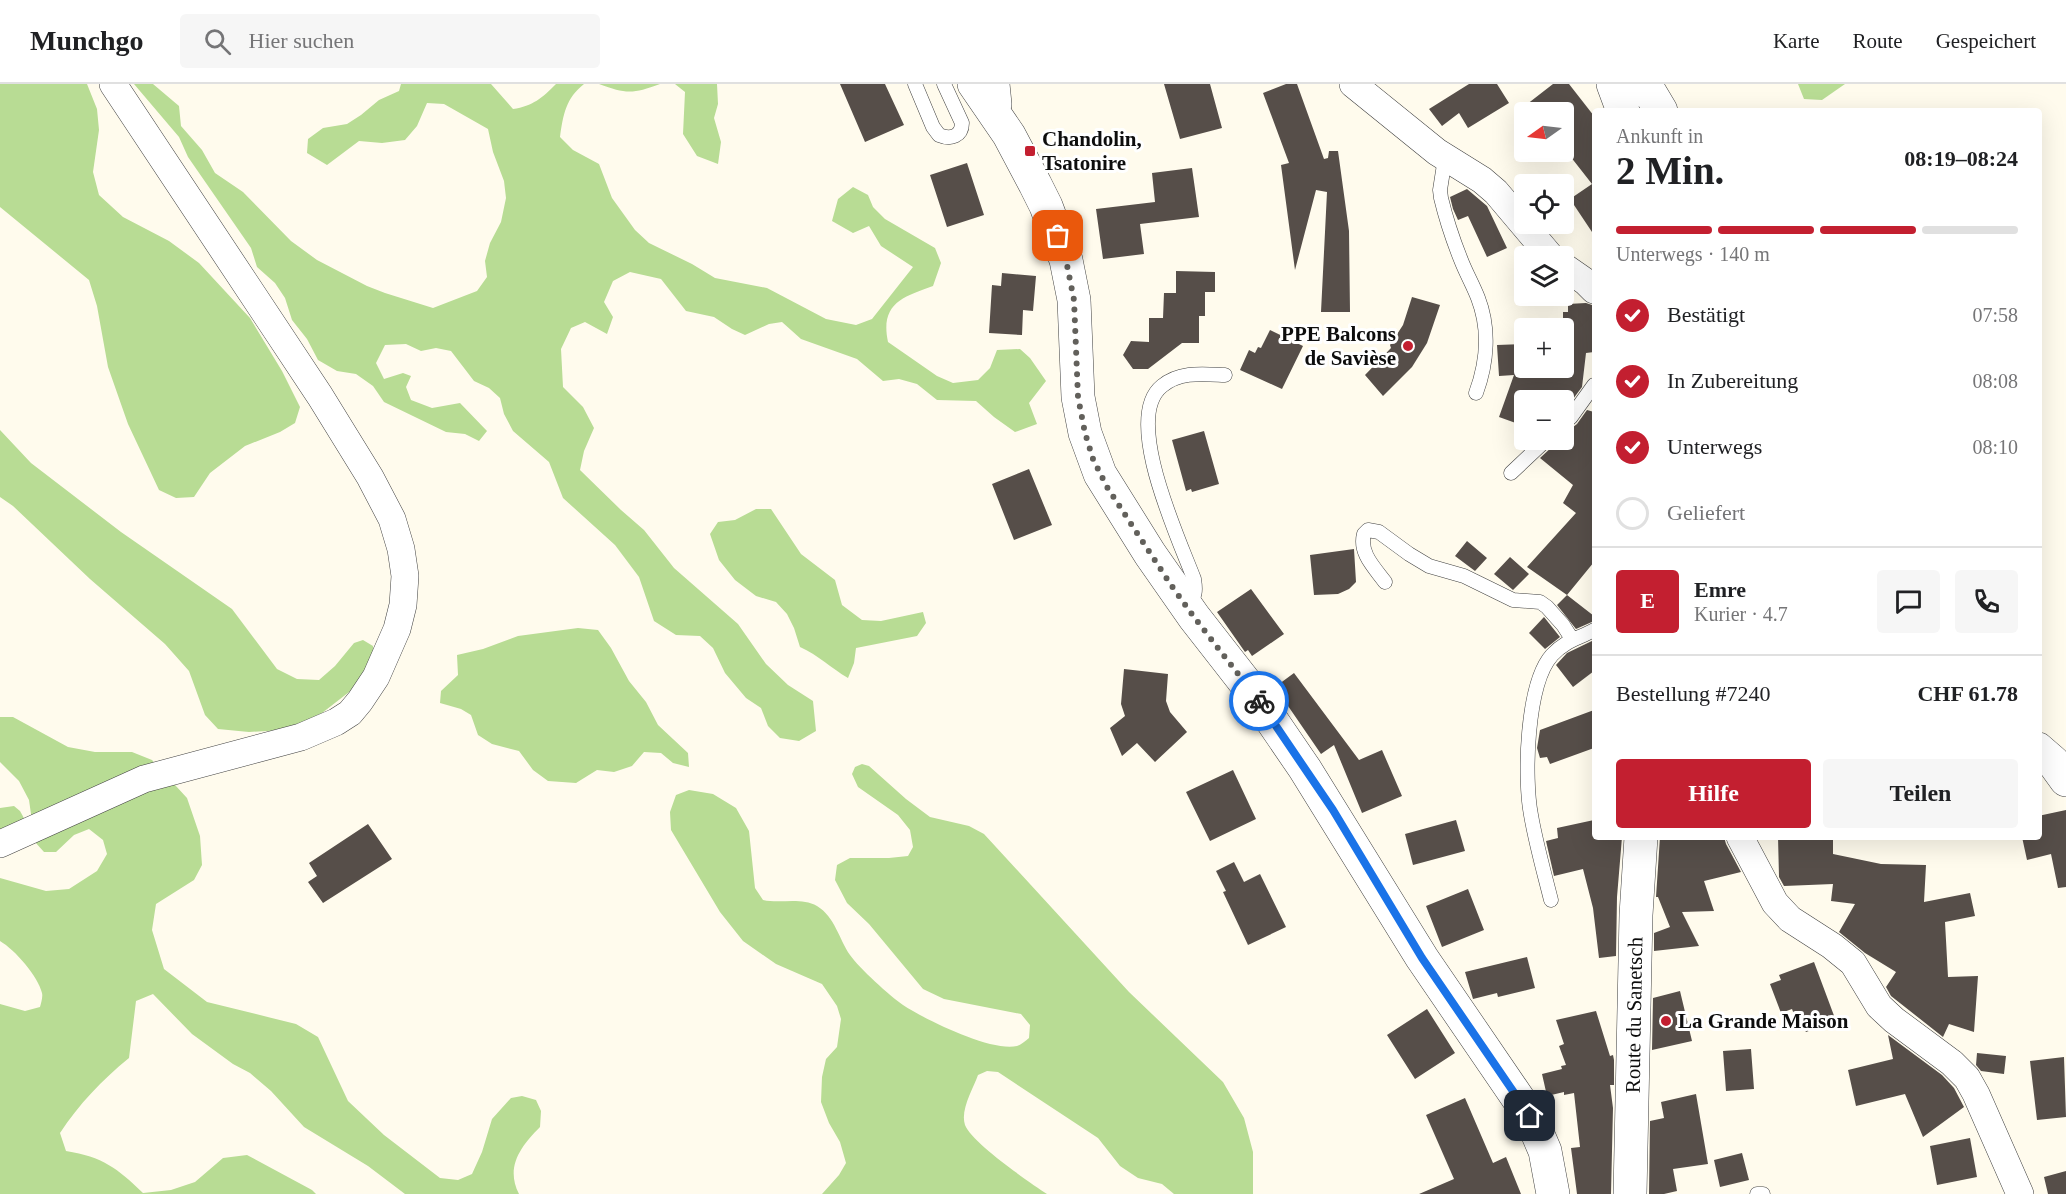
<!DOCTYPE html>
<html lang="de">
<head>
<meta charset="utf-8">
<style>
  body { margin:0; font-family:Georgia,serif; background:#f6f6f6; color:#202124; height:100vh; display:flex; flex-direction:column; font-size:22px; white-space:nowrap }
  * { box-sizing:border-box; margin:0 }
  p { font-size:20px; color:#757577 }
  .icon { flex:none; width:33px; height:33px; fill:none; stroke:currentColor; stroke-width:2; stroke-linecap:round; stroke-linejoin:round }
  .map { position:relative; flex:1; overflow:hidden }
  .side { position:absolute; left:1592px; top:24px; width:450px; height:732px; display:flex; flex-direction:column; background:#fff; border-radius:6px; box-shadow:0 6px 24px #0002 }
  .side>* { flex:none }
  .needle { width:39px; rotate:256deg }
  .tools { position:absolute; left:1514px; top:18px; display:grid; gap:12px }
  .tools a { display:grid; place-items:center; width:60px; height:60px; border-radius:6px; background:#fff; box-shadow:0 6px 24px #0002; font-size:30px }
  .pin { position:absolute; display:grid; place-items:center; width:51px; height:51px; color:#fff; margin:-26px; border-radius:12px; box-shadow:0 3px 9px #0006 }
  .courier { position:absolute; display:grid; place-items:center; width:60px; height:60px; margin:-30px; border:4px solid #1a73e8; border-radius:50%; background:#fff; color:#222; box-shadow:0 2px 8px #0007 }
  .overview em { font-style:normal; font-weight:800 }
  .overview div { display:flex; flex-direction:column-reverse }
  .overview { display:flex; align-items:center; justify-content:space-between; height:102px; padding:0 24px }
  h1 { font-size:39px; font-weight:800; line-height:45px }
  .bar { display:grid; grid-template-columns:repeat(4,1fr); gap:9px 6px; align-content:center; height:72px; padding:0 24px }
  .bar i { height:8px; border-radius:4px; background:#e0e0e0 }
  .bar .selected { background:#c31f30 }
  .bar p { grid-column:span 4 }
  .line { display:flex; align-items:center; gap:15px; padding:0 24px; border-top:2px solid #e0e0e0 }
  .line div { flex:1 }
  .round { display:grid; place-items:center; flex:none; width:63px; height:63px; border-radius:6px; background:#f6f6f6 }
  ol { padding:0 24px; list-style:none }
  li { display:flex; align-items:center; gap:18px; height:66px }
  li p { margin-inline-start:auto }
  li .icon { padding:6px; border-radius:50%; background:#c31f30; color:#fff; stroke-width:4 }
  li:last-child { color:#757577 }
  li i { width:33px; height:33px; border:3px solid #e0e0e0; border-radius:50% }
  .cta { display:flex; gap:12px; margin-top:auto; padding:12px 24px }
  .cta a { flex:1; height:69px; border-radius:6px; background:#c31f30; color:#fff; font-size:24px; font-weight:800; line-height:69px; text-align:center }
  .cta a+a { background:#f6f6f6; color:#202124 }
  header { display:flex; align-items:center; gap:36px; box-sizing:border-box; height:84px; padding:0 30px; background:#fff; border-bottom:2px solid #e0e0e0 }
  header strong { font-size:28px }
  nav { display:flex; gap:33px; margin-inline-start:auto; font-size:21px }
  .search { width:420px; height:54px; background:#f6f6f6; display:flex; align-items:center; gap:15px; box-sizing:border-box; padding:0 21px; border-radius:6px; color:#757577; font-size:22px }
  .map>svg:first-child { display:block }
  .forest { fill:#b8dc94 }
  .building { fill:#564e49 }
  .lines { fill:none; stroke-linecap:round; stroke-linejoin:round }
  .service-casing { stroke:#404040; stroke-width:15 }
  .minor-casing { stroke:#404040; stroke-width:28 }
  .tertiary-casing { stroke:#404040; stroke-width:34 }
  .service { stroke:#fff; stroke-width:14 }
  .minor { stroke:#fff; stroke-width:27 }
  .tertiary { stroke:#fff; stroke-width:33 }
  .done { stroke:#62605b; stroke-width:6; stroke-dasharray:0 10.8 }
  .route { stroke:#1a73e8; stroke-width:8 }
  .poi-dot { fill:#c31f30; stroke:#fff; stroke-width:2 }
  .labels { text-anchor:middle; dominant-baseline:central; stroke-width:6; stroke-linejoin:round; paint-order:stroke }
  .poi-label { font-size:21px; font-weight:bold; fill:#0d0d0d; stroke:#fff; text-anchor:start }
  .street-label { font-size:21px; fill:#0d0d0d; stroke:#fff }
</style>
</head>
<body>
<header>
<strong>Munchgo</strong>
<div class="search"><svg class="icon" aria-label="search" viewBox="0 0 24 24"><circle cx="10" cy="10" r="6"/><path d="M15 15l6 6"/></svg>Hier suchen</div>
<nav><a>Karte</a><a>Route</a><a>Gespeichert</a></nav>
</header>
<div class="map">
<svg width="2066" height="1110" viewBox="0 0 2066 1110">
  <rect width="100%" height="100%" fill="#fffbed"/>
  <!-- forest -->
  <path class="forest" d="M 0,0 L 87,0 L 97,25 L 99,46 L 93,88 L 99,111 L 123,133 L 169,157 L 199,179 L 250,234 L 282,287 L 300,323 L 295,339 L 280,348 L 245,362 L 210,389 L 194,413 L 176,414 L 159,406 L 128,340 L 108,283 L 97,222 L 89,196 L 0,123 Z
    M 134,0 L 153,0 L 179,22 L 181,42 L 202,66 L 215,89 L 243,108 L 291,157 L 317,176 L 367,202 L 385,209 L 433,224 L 477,207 L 487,193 L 485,177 L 490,159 L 501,138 L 506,114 L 504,97 L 493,68 L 488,45 L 444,20 L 427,19 L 417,42 L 405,56 L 382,59 L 359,57 L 327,81 L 307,69 L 308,55 L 323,44 L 347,40 L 361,31 L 379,16 L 399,7 L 401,0 L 491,0 L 513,25 C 533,22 542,14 556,0 L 584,0 C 566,14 563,31 560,53 L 573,66 L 599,80 L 612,114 L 635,146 L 649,159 L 692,180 L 715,194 L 767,204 L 826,235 L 856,241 L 872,235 L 913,183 L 881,162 L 869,142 L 853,149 L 832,137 L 838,115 L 853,103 L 868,111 L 873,123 L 885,135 L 935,164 L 941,179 L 933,202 C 902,213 880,220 888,258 L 937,292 L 953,299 L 978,296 L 990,284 L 997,266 L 1020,265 L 1030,274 L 1046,297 L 1029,319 L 1037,340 L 1015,348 L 994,333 L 976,317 L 937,316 L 917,300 L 899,295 L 883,297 L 857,275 L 801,255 L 782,238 L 769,240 L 745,251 L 732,245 L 714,233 L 686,227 L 661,195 L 630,188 L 613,197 L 604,218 L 613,233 L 607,250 L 585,238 L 571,244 L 561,265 L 563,303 L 583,323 L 594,344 L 584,367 L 580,386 L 621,426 L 644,446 L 674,484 L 738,540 L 766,580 L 788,601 L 813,617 L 816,647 L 799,657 L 780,654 L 768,642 L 761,624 L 746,614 L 725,589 L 713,564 L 700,552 L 676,551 L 654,537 L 639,493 L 615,461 L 563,414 L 549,378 L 513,347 L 504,330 L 500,314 L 489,304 L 474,297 L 451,267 L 436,264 L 421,267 L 406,260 L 385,261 L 376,279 L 384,295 L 403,289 L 411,292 L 406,303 L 411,316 L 432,324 L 460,319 L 487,347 L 479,357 L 465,350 L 446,348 L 384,318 L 373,302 L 356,290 L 337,287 L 318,276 L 307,255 L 292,236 L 285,214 L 275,199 L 257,183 L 251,164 L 188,73 L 179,53 Z
    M 599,0 L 660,0 C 633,10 626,10 599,0 Z
    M 675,0 L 717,0 L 718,20 L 714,34 L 721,58 L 718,80 L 697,72 L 683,50 L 685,8 Z
    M 1798,0 L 1845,0 L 1822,16 L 1804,15 Z
    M 0,346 L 31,379 L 121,448 L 232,525 L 277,585 L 297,595 L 319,596 L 335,582 L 354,559 L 363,556 L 373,562 L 375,577 L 362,598 L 322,629 L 285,646 L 249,648 L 218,645 L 205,631 L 189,587 L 165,560 L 90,495 L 13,422 L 0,413 Z
    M 756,425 L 771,425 L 801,470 L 835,496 L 842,521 L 862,536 L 881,537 L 923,528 L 926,539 L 917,552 L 856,564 L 854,579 L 848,594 C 831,584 818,571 800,563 L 794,544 L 787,530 L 776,518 L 756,512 L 735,496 L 719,476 L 710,450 L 718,438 L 735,436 Z
    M 578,544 L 598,546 L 611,564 L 629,597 L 646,618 L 658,641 L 688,669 L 689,683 L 673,679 L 661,669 L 644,668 L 632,682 L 614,688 L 597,686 L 576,699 L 548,697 L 533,686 L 519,667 L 492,660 L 478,651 L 471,631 L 461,625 L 440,619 L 441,607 L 458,591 L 457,571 L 483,565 L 518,552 Z
    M 0,633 L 13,633 L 68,663 L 95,668 L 132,668 L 152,676 L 187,714 L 200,752 L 202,781 L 194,796 L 156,820 L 152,846 L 164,885 L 207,918 L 296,940 L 318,953 L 348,1017 L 384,1051 L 440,1094 L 458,1096 L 472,1090 L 482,1068 L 492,1035 L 511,1014 L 522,1012 L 536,1016 L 541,1027 L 540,1043 C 521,1062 505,1083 519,1110 L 405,1110 L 368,1082 L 304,1043 L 271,1007 L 250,989 L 233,980 L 192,950 L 153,910 L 136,917 L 129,974 C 102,996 79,1020 60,1049 L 66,1067 C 103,1073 117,1084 143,1109 L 171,1106 L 195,1098 L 223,1074 L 247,1071 L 312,1106 L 316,1110 L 0,1110 L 0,920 L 25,927 L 40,923 C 41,919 43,913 42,909 C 38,892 15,866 0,857 L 0,794 L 46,807 L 69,805 L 97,787 L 107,770 L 103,756 L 89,745 L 74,751 L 56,768 L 44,768 L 35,758 L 29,716 L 19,697 L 0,678 Z
    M 862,680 L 869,682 L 906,715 L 930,733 L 969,742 L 984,750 L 1129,908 L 1223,998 L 1244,1034 L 1253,1068 L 1253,1110 L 1174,1110 L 1162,1100 L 1138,1094 L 1120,1082 L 1098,1054 L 998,988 L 987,987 L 978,991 C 973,1005 960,1026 965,1041 C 972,1059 1029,1098 1047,1110 L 822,1110 L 839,1091 L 846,1079 L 840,1058 L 829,1039 L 821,1018 L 822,993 L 826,975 L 837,963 L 841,935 L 837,922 L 822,900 L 776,880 L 743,857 L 720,828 L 671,746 L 670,728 L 676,711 L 689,706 L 713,710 L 736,724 L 749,747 L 755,804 L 763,816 C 780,820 801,813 817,822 C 835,833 839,855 850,871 C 859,884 890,912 903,921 C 926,936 991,968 1017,962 C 1021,961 1025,957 1029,954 L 1030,941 L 1021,930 L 944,915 L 923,905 L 869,840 L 847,819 L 835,796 L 837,781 L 850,774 L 889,774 L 908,772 L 913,763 L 910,746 L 898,731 L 858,703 L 852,690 L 855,683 Z
    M 14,722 L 20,727 L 25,736 L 0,751 L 0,724 Z"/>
  <!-- building -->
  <path class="building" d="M 840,0 L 885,0 L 904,41 L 865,58 Z
    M 1164,0 L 1210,0 L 1222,44 L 1180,55 Z
    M 1286,0 L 1297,0 L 1324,75 L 1328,74 L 1329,67 L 1338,67 L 1349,147 L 1350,228 L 1321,228 L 1327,108 L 1316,106 L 1295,186 L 1281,81 L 1289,79 L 1263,9 Z
    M 1469,0 L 1497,0 L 1509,19 L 1468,44 L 1459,29 L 1442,42 L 1429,25 Z
    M 1553,0 L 1569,0 L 1594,32 L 1594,151 L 1570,115 L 1592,100 L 1563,63 L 1563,28 L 1517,28 Z
    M 967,79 L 984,131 L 947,143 L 930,91 Z
    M 1192,84 L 1199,133 L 1140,140 L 1144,170 L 1103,175 L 1096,125 L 1155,118 L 1152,89 Z
    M 1467,105 L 1487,122 L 1507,164 L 1487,173 L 1468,132 L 1458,136 L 1453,125 L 1450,113 Z
    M 1176,187 L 1215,188 L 1215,208 L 1205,208 L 1205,232 L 1199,232 L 1199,259 L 1182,259 L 1148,285 L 1133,285 L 1123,271 L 1131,257 L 1149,258 L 1149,234 L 1163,234 L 1164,209 L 1176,209 Z
    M 1002,189 L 1036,192 L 1033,227 L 1023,226 L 1022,251 L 989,249 L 992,201 L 1001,202 Z
    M 1412,213 L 1440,221 L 1427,259 L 1412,283 L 1383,312 L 1365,291 L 1391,264 L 1390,261 L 1403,241 Z
    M 1586,219 L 1592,221 L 1594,268 L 1586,269 L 1582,303 L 1564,327 L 1563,328 L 1563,316 L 1524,316 L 1524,342 L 1499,333 L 1514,291 L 1499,292 L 1497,261 L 1524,260 L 1524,284 L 1563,284 L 1563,228 L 1568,228 L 1568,220 Z
    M 1270,246 L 1303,262 L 1282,305 L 1240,286 L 1249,266 L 1255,269 L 1258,263 L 1261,264 Z
    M 1587,326 L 1594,328 L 1594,478 L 1567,511 L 1594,532 L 1594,537 L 1576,545 L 1557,521 L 1567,511 L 1527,483 L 1576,429 L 1563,419 L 1573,401 L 1540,374 L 1553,362 L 1555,356 L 1563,356 L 1563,349 L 1568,347 L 1577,340 Z
    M 1204,347 L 1219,400 L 1192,408 L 1191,405 L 1186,407 L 1172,356 Z
    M 1029,385 L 1052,441 L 1014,456 L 992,400 Z
    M 1467,457 L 1487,474 L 1475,487 L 1455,472 Z
    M 1354,465 L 1356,498 L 1349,505 L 1338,510 L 1314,511 L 1310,471 Z
    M 1510,473 L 1529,490 L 1513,506 L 1494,490 Z
    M 1251,505 L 1284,550 L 1252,572 L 1248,566 L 1245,568 L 1217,528 Z
    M 1544,533 L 1560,553 L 1545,565 L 1529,549 Z
    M 1594,556 L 1594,587 L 1573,603 L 1556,581 L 1567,569 Z
    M 1124,585 L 1168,590 L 1166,617 L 1170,628 L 1187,648 L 1155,678 L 1137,659 L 1122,672 L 1110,644 L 1125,632 L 1121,620 Z
    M 1294,589 L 1359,676 L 1382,666 L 1402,712 L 1362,729 L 1334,661 L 1321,670 L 1275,603 Z
    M 1594,626 L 1594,664 L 1550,680 L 1547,673 L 1540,674 L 1537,664 L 1540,646 Z
    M 1233,686 L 1256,735 L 1210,757 L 1186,708 Z
    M 2066,726 L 2066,803 L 2058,804 L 2051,770 L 2027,776 L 2022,753 L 2038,753 L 2038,732 Z
    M 1456,736 L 1465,767 L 1413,781 L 1405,750 Z
    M 1594,736 L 1594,753 L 1622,753 L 1617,813 L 1616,872 L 1599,874 L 1593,824 L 1583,785 L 1554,792 L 1546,757 L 1558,754 L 1557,744 Z
    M 368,740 L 392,775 L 323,819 L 308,798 L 317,792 L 309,779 Z
    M 1660,753 L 1724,753 L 1726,760 L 1741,788 L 1704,797 L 1714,827 L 1682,828 L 1699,862 L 1654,867 L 1654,849 L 1670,843 L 1658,813 L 1656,813 Z
    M 1778,753 L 1833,753 L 1833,770 L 1881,780 L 1926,781 L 1924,818 L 1970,809 L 1975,832 L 1945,838 L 1948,893 L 1978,892 L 1974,948 L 1949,940 L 1943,953 L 1891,912 L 1886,903 L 1896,888 L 1865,869 L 1839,848 L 1855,820 L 1831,817 L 1833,800 L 1784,802 L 1779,793 Z
    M 1234,778 L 1244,798 L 1260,790 L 1286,843 L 1248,861 L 1223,808 L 1226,807 L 1216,787 Z
    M 1468,805 L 1484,846 L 1442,863 L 1426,822 Z
    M 1527,873 L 1535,904 L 1498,913 L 1497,909 L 1473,915 L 1465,888 Z
    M 1814,878 L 1836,937 L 1806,948 L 1803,943 L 1799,944 L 1792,925 L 1781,929 L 1770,900 L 1781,896 L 1779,891 Z
    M 1680,907 L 1692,957 L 1652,966 L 1653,914 Z
    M 1427,925 L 1455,969 L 1415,995 L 1387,951 Z
    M 1596,927 L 1610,972 L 1613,971 L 1614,976 L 1614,1001 L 1610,1001 L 1613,1024 L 1611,1110 L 1577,1110 L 1571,1064 L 1580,1063 L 1574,1009 L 1564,1011 L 1564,1008 L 1547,1012 L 1542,990 L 1562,985 L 1561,982 L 1566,981 L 1559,962 L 1564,960 L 1556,936 Z
    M 1888,951 L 1942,991 L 1954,1004 L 1964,1023 L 1923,1053 L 1905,1010 L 1856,1022 L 1848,986 L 1893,975 Z
    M 1751,965 L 1754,1005 L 1726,1007 L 1723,967 Z
    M 1977,969 L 2006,972 L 2004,990 L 1981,987 L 1976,981 Z
    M 2064,973 L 2066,1033 L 2037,1036 L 2030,977 Z
    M 1696,1010 L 1708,1080 L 1673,1085 L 1677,1107 L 1664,1110 L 1649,1110 L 1650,1037 L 1664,1034 L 1661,1018 Z
    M 1465,1014 L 1493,1079 L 1506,1073 L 1521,1110 L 1419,1110 L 1454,1095 L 1426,1031 Z
    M 1970,1054 L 1977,1093 L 1937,1101 L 1930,1062 Z
    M 1742,1069 L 1749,1096 L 1720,1103 L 1714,1076 Z
    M 2066,1087 L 2066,1110 L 2048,1110 L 2044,1093 Z"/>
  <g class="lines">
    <!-- service casing -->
    <g class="service-casing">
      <path id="service" d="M 915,0 L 933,43 L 939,51 C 951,56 962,52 962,39 L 944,0
        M 1445,74 L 1440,106 L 1441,114 C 1446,135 1453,156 1461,176 C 1466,189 1473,201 1478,214 C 1490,245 1487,279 1476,309
        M 1563,340 L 1571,333 L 1594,301
        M 1511,389 L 1546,356
        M 1385,498 C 1374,483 1359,469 1364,450 L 1368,446 L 1379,448 L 1409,470 L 1429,482 L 1464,492 L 1513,516 L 1540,518 L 1547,523 L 1563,541 L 1572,555
        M 1186,522 C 1196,513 1196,507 1194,495 C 1179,455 1122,334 1162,302 C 1180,287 1203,290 1225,291
        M 1551,816 C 1544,788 1536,760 1531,731 C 1524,695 1526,600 1552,571 C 1566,556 1578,555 1594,546
        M 1757,1110 L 1763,1110"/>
    </g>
    <!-- minor casing -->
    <g class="minor-casing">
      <path id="minor" d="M 1353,0 L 1437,68 L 1482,96 L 1496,108 L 1550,172
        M 991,25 L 998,20 L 996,0
        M 1563,182 L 1586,198 L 1594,206
        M 1740,753 L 1775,819 L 1790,835 L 1832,862 L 1853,879 L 1879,922 L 1894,936 L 1952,979 L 1967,994 L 1976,1010 L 2020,1110
        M 0,760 L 144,695 L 301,653 L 336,638 L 350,629 L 360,617 L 376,593 L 397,545 L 403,521 L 405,492 L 401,465 L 392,435 L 370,393 L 320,312 L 113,0"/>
    </g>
    <!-- tertiary casing -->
    <g class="tertiary-casing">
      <path id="tertiary" d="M 974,0 L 1009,51 L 1035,100 L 1046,122 L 1066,176 L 1074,216 L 1078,313 L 1085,349 L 1100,390 L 1150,470 L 1194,533 L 1251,606 L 1305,685 L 1422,874 L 1530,1032 L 1545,1067 L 1553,1110
        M 1613,0 L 1623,27
        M 1645,0 L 1661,27
        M 2038,665 L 2053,678 L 2066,696
        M 1630,1110 L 1636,831 L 1641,753"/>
    </g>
    <!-- service -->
    <use href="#service" class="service"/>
    <!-- minor -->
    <use href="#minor" class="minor"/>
    <!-- tertiary -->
    <use href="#tertiary" class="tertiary"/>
  </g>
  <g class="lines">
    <!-- done -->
    <path class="done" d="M 1058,152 L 1066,176 L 1074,216 L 1078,313 L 1085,349 L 1093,375 L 1107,403 L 1171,501 L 1194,533 L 1259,617"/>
    <!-- route -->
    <path class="route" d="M 1259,617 L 1333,726 L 1422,874 L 1530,1032"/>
  </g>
  <!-- markers -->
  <g class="poi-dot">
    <rect x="1024" y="61" width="12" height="12" rx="3"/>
    <circle cx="1408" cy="262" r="6"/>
    <circle cx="1666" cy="937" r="6"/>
  </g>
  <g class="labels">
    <!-- poi labels -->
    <g class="poi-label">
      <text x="1042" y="55">Chandolin,<tspan x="1042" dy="24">Tsatonire</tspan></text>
      <text x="1396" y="250" text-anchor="end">PPE Balcons<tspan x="1396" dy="24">de Savièse</tspan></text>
      <text x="1678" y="937">La Grande Maison</text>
    </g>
    <!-- street labels -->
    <g class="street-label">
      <text transform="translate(1634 931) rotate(-89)">Route du Sanetsch</text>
    </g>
  </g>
</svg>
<div class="tools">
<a><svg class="needle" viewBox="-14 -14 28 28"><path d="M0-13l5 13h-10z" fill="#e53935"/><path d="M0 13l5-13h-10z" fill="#757577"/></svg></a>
<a><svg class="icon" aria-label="locate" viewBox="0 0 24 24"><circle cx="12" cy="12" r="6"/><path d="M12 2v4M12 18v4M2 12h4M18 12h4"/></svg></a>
<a><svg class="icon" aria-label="layers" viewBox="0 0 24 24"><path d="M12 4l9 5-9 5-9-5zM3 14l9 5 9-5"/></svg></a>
<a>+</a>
<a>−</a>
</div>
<div class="pin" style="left:1058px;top:152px;background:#ea580c"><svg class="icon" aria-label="bag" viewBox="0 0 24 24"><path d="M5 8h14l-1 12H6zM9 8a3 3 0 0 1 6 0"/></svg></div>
<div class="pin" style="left:1530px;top:1032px;background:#1f2937"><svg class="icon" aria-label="home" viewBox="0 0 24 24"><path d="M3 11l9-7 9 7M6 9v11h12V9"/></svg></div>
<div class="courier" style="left:1259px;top:617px"><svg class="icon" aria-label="bike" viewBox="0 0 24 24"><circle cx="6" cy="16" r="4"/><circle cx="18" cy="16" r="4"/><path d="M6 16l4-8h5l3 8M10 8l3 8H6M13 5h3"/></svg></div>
<section class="side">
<div class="overview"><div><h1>2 Min.</h1><p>Ankunft in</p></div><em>08:19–08:24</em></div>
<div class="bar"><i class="selected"></i><i class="selected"></i><i class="selected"></i><i></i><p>Unterwegs · 140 m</p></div>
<ol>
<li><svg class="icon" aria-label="check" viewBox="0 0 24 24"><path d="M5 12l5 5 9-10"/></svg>Bestätigt<p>07:58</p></li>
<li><svg class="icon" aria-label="check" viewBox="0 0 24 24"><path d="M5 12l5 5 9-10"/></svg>In Zubereitung<p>08:08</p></li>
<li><svg class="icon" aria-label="check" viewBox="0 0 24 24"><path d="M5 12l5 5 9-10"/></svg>Unterwegs<p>08:10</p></li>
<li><i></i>Geliefert</li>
</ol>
<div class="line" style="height:108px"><b class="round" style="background:#c31f30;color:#fff">E</b><div><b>Emre</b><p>Kurier · 4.7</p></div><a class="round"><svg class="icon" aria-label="chat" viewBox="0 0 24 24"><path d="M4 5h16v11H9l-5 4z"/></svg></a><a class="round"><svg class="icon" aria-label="phone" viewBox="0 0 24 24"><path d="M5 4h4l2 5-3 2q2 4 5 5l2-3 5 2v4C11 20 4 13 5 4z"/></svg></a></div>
<div class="line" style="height:78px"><div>Bestellung #7240</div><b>CHF 61.78</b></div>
<div class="cta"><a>Hilfe</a><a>Teilen</a></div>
</section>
</div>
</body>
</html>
